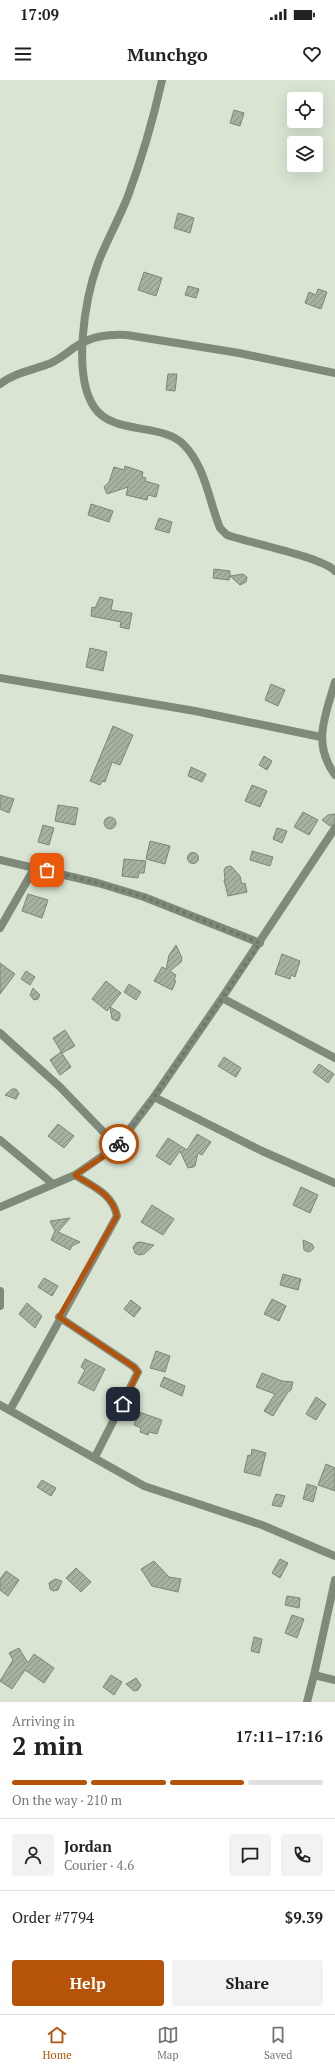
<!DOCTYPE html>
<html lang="en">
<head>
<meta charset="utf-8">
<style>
  body { margin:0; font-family:"PT Serif",serif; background:#f2f2f2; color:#222; height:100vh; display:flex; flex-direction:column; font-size:15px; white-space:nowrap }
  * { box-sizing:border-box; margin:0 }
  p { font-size:13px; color:#767676 }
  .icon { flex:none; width:22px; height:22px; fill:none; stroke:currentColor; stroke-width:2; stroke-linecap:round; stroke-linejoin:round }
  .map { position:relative; height:1622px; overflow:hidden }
  .sheet { display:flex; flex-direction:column; background:#fff; flex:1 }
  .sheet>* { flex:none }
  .buttons { position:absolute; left:287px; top:12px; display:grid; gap:8px }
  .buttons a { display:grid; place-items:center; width:36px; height:36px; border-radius:4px; background:#fff; box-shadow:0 4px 16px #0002; font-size:20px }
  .pin { position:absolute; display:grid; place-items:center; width:34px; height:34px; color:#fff; margin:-17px; border-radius:8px; box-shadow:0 2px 6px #0006 }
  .courier { position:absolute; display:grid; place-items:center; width:40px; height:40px; margin:-20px; border:3px solid #b45309; border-radius:50%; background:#fff; color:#222; box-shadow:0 1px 5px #0007 }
  .head em { font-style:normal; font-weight:700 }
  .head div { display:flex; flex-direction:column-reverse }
  .head { display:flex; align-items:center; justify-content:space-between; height:68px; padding:0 12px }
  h1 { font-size:26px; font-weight:700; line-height:30px }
  .bar { display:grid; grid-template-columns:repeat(4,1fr); gap:6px 4px; align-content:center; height:48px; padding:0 12px }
  .bar i { height:5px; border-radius:3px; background:#e0e0e0 }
  .bar .current { background:#b45309 }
  .bar p { grid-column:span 4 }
  .line { display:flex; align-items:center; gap:10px; padding:0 12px; border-top:1px solid #e0e0e0 }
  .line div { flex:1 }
  .round { display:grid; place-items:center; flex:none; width:42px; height:42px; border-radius:4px; background:#f2f2f2 }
  .button { display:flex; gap:8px; margin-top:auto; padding:8px 12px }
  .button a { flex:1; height:46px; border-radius:4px; background:#b45309; color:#fff; font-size:16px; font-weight:700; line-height:46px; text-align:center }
  .button a+a { background:#f2f2f2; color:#222 }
  .status { display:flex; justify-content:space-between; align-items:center; height:28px; padding:0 20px; background:#fff; direction:ltr }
  .status svg { height:11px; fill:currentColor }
  header { display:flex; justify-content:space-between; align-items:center; height:52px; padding:0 12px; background:#fff; font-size:18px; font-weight:700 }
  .menu { display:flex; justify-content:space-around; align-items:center; height:56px; border-top:1px solid #e0e0e0; background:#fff; font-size:11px; color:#767676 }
  .menu a { display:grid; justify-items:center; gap:2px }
  .menu .current { color:#b45309 }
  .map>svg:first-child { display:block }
  .building { fill:url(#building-hatch); stroke:#7d8677 }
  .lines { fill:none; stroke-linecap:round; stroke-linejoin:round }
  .minor { stroke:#808a7a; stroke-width:8 }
  .done { stroke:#70766c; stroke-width:4; stroke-dasharray:0 7.2 }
  .route { stroke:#b45309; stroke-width:5 }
</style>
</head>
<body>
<div class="status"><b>17:09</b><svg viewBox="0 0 49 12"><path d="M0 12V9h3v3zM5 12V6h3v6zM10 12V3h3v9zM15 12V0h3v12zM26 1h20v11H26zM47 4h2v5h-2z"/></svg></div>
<header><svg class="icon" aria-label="menu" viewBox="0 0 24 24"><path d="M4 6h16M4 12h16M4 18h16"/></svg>Munchgo<svg class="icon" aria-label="heart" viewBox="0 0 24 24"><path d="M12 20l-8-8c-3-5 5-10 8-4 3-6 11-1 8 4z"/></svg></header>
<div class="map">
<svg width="335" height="1622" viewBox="0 0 335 1622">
  <defs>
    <pattern id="building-hatch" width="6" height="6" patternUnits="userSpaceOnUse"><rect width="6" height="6" fill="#a7b1a1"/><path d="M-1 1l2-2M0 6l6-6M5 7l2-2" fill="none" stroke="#899184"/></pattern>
  </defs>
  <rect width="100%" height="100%" fill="#d9e4d3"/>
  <!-- building -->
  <path class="building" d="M 234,30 L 244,33 L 240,46 L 230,43 Z
    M 178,133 L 194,138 L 190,153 L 174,148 Z
    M 144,192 L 162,198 L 156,216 L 138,210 Z
    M 188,206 L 199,209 L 196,218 L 185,215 Z
    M 318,209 L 327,212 L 321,229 L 305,223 L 309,212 L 316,215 Z
    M 168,294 L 177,294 L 175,311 L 166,310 Z
    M 125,386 L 143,392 L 142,397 L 146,398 L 145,401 L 159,405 L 156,417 L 148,415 L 147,420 L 126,415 L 128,407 L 107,414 L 104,407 L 109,402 L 114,387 L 124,390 Z
    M 91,424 L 113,431 L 109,442 L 88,435 Z
    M 159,438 L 172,442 L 169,453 L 155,449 Z
    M 214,489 L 230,491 L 230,496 L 243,494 L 247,497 L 246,502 L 240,505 L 230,496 L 229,500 L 213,498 Z
    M 100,517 L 113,520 L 111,530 L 132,533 L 129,549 L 120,547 L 121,542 L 91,536 L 92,527 L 95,528 Z
    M 90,568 L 107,572 L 103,591 L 86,587 Z
    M 271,604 L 285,610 L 278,626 L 265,620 Z
    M 113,646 L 133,655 L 120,685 L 112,682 L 105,702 L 102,701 L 100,705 L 90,701 Z
    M 264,676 L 272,681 L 267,690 L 259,685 Z
    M 191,687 L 206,694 L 202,702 L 188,696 Z
    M 252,705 L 267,711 L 260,727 L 245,721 Z
    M 0,715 L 14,719 L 9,733 L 0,729 Z
    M 58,725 L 78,728 L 75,745 L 55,741 Z
    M 303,732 L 318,740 L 309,755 L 294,747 Z
    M 335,734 L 335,743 L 330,746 L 322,740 L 328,735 Z
    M104 743a6 6 0 1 1 12 0a6 6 0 1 1-12 0Z
    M 43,745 L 54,748 L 49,765 L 38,762 Z
    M 277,748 L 287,751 L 282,763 L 273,759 Z
    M 150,761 L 170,766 L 165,784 L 146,779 Z
    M 252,771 L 273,777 L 270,786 L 250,780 Z
    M187.5 778a5.5 5.5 0 1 1 11 0a5.5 5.5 0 1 1-11 0Z
    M 124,779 L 146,781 L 144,793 L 139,793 L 138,798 L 122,796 Z
    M 231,786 L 240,796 L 242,804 L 245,803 L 247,812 L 228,816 L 224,800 L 225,799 L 224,790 L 226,787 Z
    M 28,814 L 48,820 L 42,838 L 22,831 Z
    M 176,865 L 182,878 L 181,882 L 170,891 L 176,895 L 174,900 L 176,901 L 172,910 L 154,901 L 162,887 L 166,889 L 169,875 Z
    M 282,874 L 300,881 L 295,897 L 291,895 L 290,899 L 275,894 Z
    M 0,883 L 15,894 L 0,914 Z
    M 26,891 L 35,897 L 30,905 L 21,899 Z
    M 106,901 L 121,913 L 110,927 L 120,933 L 120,937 L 118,941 L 112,939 L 110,927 L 107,931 L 92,919 Z
    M 129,904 L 141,912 L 136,920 L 124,912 Z
    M 33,908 L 40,915 L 38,919 L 34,920 L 30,915 Z
    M 65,950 L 75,966 L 62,973 L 53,958 Z
    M 61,972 L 71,987 L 60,995 L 50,980 Z
    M 224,977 L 241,988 L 236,997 L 218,986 Z
    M 319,984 L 334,994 L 328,1003 L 313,992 Z
    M 12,1009 L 16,1009 L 19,1013 L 16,1019 L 5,1015 Z
    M 58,1044 L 74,1056 L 64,1068 L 48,1056 Z
    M 197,1054 L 211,1062 L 202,1075 L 198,1073 L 195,1086 L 193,1087 L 188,1088 L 180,1071 L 170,1085 L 156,1076 L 168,1058 L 187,1070 Z
    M 301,1107 L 318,1115 L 310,1133 L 293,1125 Z
    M 152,1125 L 174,1139 L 163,1155 L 141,1142 Z
    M 70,1138 L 58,1152 L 80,1162 L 72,1166 L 70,1170 L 51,1160 L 55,1151 L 50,1141 Z
    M 303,1160 L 312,1164 L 314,1168 L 311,1171 L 308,1172 L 304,1170 Z
    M 140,1162 L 154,1165 L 144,1174 L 139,1175 L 135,1173 L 133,1167 L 136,1163 Z
    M 283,1194 L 301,1199 L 298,1210 L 280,1205 Z
    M 44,1198 L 58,1206 L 52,1216 L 38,1207 Z
    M 272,1219 L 286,1226 L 279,1241 L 264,1234 Z
    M 131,1220 L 141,1228 L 134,1237 L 124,1229 Z
    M 27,1223 L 42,1236 L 35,1248 L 19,1234 Z
    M 156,1271 L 170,1276 L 165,1292 L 150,1288 Z
    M 85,1279 L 105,1289 L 94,1311 L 78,1303 L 85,1290 L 81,1287 Z
    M 262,1293 L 282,1301 L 293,1302 L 291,1310 L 288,1312 L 273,1336 L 264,1331 L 275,1314 L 256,1307 Z
    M 164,1297 L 185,1306 L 182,1316 L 160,1306 Z
    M 316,1317 L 326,1324 L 316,1340 L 306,1334 Z
    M 139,1332 L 162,1340 L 157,1354 L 149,1352 L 148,1355 L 140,1352 L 141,1348 L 134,1345 Z
    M 252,1369 L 266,1373 L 260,1396 L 244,1392 L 248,1375 L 251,1376 Z
    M 326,1384 L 335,1388 L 335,1411 L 318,1405 Z
    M 42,1400 L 56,1408 L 51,1416 L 37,1407 Z
    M 307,1404 L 317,1407 L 313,1422 L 303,1419 Z
    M 276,1414 L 285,1416 L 281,1427 L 272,1425 Z
    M 280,1479 L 288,1483 L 280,1498 L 272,1493 Z
    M 154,1481 L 169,1497 L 181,1499 L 178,1512 L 152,1506 L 141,1489 Z
    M 76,1488 L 91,1502 L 81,1512 L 66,1498 Z
    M 6,1491 L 19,1500 L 8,1516 L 0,1510 L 0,1499 Z
    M 55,1499 L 62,1501 L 58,1510 L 53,1511 L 50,1509 L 49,1503 Z
    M 287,1516 L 300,1518 L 299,1528 L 285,1525 Z
    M 292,1535 L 304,1539 L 297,1558 L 285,1553 Z
    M 254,1557 L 262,1559 L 259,1573 L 251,1571 Z
    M 19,1568 L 28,1583 L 34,1574 L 54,1588 L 44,1603 L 25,1590 L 12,1609 L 0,1601 L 13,1580 L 9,1573 Z
    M 111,1595 L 122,1602 L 114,1615 L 103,1607 Z
    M 136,1598 L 141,1605 L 138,1610 L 134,1611 L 126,1604 Z"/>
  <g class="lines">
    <!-- minor -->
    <path class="minor" d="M 162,0 C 153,40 142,78 128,116 C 119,139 107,160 98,183 C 85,218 72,294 94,327 C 113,356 163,342 184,365 C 205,386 209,421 220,448 L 227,455 C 250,463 322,477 335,491
      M 0,304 C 16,292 34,290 51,283 C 60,279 67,273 75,267 C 92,256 107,254 127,255 L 239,273 L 335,293
      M 0,598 L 195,631 L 321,657
      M 335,602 C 325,637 312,663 335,695
      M 0,780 L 98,803 L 144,817 L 260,863
      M 0,848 L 35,787
      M 222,918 L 335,748
      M 0,953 L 60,1007 L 117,1066
      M 154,1017 L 262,1071 L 335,1103
      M 0,1060 L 53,1104
      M 0,1127 L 75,1095 L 117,1066 L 154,1017 L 222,918 L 335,978
      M 0,1211 L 0,1226
      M 59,1237 L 134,1287 L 138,1292 L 95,1377
      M 0,1325 L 144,1406 L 262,1445 L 335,1476
      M 10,1330 L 117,1136 C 112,1113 93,1107 75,1095
      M 335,1500 L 314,1595 L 335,1600
      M 307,1622 L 314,1595"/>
  </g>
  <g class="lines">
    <!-- done -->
    <path class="done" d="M 47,790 L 98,803 L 144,817 L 260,863 L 154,1017 L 119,1064"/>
    <!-- route -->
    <path class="route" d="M 119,1064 L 101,1078 L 75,1095 C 93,1107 112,1113 117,1136 L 59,1237 L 134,1287 L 138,1292 L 123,1324"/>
  </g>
</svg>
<div class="buttons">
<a><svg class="icon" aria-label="locate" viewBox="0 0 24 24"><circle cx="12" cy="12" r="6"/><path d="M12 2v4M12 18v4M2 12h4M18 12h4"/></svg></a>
<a><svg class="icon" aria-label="layers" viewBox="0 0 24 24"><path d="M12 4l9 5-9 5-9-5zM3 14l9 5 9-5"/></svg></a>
</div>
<div class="pin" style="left:47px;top:790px;background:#ea580c"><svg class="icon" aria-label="bag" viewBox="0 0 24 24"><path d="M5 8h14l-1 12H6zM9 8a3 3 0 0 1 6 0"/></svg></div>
<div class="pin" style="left:123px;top:1324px;background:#1f2937"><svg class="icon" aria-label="home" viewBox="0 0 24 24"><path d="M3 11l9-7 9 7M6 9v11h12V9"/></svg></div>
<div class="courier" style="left:119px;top:1064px"><svg class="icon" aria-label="bike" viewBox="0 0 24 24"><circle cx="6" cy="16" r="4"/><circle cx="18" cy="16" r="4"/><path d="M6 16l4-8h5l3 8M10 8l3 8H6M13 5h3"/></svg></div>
</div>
<section class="sheet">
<div class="head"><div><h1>2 min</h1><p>Arriving in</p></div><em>17:11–17:16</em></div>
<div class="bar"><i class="current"></i><i class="current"></i><i class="current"></i><i></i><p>On the way · 210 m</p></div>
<div class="line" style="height:72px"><a class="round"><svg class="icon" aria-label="person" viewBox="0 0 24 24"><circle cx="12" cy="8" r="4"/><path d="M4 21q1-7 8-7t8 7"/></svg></a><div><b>Jordan</b><p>Courier · 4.6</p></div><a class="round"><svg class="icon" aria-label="chat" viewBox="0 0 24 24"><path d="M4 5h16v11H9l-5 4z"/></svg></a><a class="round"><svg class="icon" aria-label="phone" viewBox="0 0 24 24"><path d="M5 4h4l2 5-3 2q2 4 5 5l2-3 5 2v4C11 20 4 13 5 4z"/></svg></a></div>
<div class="line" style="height:52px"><div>Order #7794</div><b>$9.39</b></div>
<div class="button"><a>Help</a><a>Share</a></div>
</section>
<nav class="menu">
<a class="current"><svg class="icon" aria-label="home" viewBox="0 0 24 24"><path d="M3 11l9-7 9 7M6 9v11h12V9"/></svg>Home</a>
<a><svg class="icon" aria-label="map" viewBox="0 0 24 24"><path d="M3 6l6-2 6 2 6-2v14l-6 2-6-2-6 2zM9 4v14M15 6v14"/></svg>Map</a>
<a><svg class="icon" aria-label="saved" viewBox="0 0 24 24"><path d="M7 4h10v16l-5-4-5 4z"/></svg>Saved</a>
</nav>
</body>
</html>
